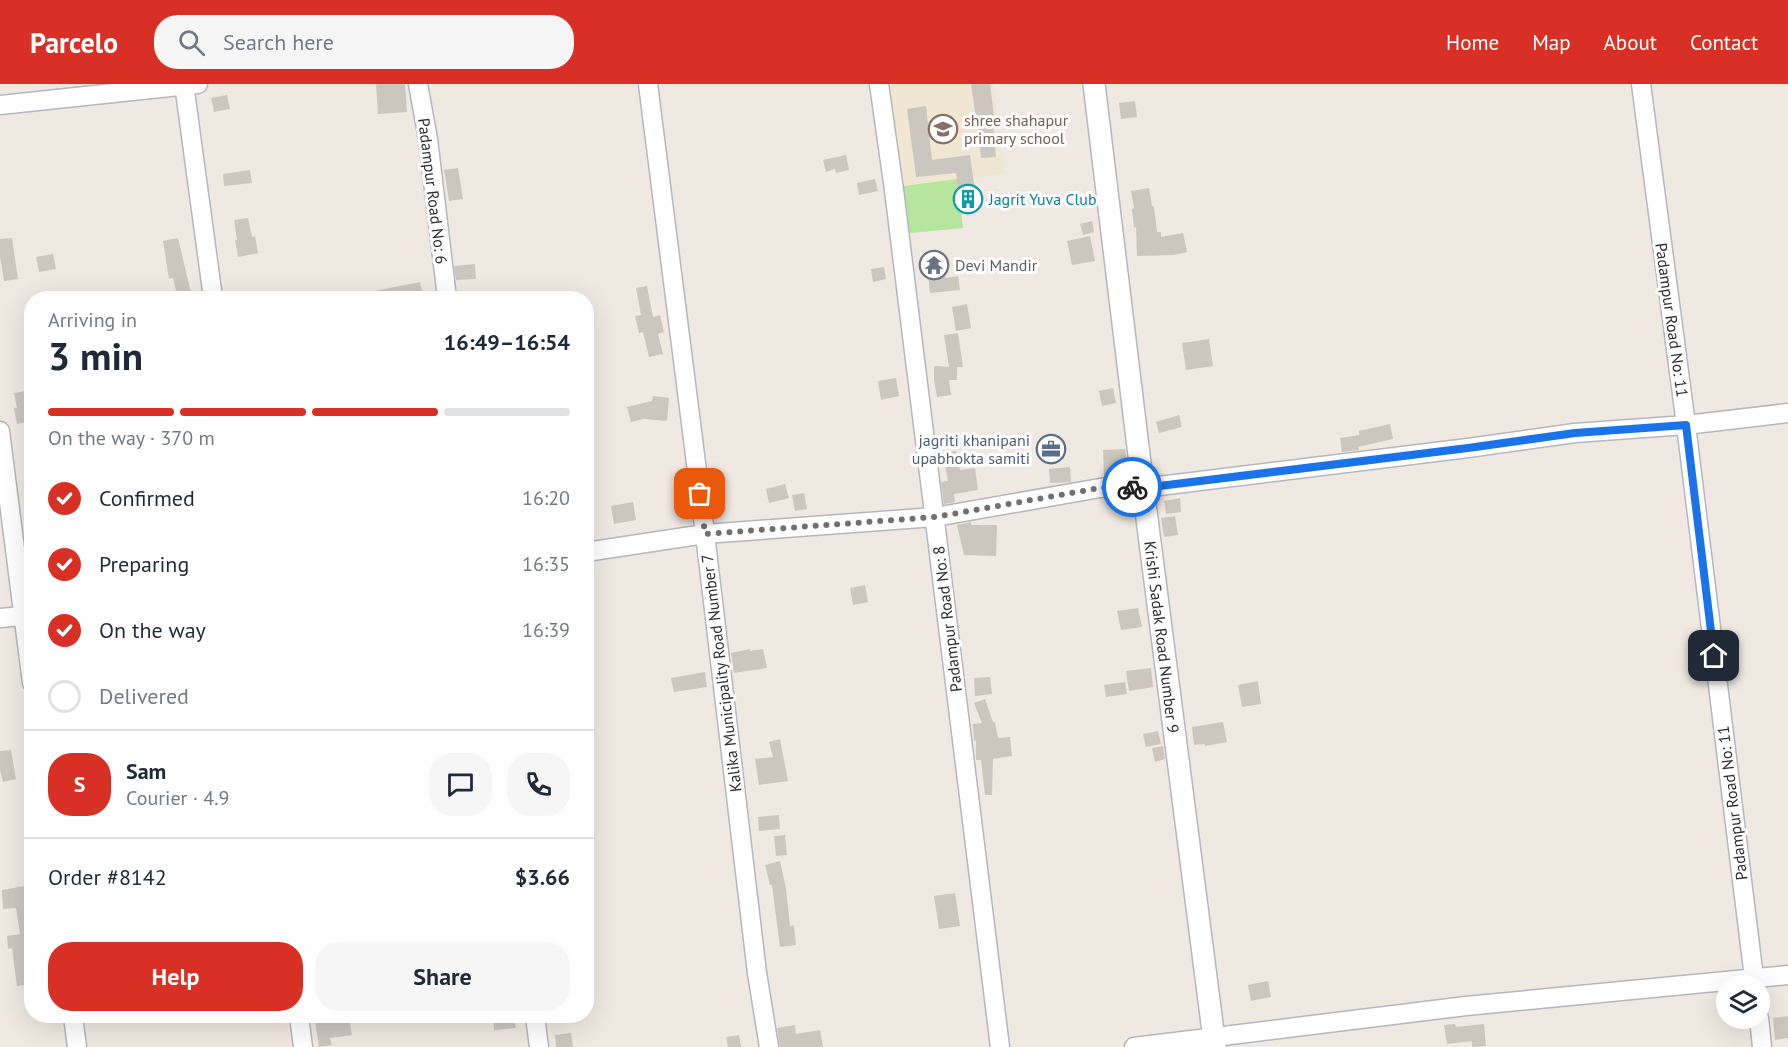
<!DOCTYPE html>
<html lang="en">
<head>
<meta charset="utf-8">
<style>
  body { margin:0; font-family:"PT Sans",sans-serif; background:#f6f6f7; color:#1f2937; height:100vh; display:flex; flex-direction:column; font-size:22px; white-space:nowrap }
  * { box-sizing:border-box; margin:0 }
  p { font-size:20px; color:#747a83 }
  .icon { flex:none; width:33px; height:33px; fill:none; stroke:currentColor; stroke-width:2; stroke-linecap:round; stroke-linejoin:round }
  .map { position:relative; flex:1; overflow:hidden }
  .details { position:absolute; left:24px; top:207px; width:570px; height:732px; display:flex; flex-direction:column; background:#fff; border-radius:24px; box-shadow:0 6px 24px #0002 }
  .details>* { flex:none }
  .fabs { position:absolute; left:1716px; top:891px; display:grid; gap:12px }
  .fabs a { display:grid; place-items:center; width:54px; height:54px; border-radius:50%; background:#fff; box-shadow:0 6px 24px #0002; font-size:30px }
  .pin { position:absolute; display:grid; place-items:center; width:51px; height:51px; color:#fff; margin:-26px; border-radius:12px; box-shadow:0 3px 9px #0006 }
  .courier { position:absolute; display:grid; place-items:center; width:60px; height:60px; margin:-30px; border:4px solid #1a73e8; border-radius:50%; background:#fff; color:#222; box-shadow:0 2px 8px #0007 }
  .headline em { font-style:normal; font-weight:700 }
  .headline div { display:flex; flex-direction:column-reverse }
  .headline { display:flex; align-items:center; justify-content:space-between; height:102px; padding:0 24px }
  h1 { font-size:39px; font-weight:700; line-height:45px }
  .bar { display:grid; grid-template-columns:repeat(4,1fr); gap:9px 6px; align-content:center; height:72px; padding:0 24px }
  .bar i { height:8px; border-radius:4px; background:#e0e1e3 }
  .bar .active { background:#d93025 }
  .bar p { grid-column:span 4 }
  .line { display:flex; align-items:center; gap:15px; padding:0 24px; border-top:2px solid #e0e1e3 }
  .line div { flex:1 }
  .round { display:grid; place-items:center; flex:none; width:63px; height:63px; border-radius:24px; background:#f6f6f7 }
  ol { padding:0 24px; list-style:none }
  li { display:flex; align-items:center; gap:18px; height:66px }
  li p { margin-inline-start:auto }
  li .icon { padding:6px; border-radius:50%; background:#d93025; color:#fff; stroke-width:4 }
  li:last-child { color:#747a83 }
  li i { width:33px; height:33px; border:3px solid #e0e1e3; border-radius:50% }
  .action { display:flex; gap:12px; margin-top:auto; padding:12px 24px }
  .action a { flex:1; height:69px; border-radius:24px; background:#d93025; color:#fff; font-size:24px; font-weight:700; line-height:69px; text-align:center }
  .action a+a { background:#f6f6f7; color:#1f2937 }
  header { display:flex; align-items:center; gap:36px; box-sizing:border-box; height:84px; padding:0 30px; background:#d93025; color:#fff }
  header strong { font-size:28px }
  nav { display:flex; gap:33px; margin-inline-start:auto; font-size:21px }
  .search { width:420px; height:54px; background:#f6f6f7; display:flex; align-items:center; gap:15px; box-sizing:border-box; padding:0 21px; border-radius:24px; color:#747a83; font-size:22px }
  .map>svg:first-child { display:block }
  .education { fill:#f0e6d1 }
  .green { fill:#b6e59e }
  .building { fill:#cbc7bf }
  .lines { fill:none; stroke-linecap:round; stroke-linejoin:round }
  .minor-casing { stroke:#b4b7c1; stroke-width:21 }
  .tertiary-casing { stroke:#b4b7c1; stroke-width:24 }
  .minor { stroke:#fff; stroke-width:18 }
  .tertiary { stroke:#fff; stroke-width:21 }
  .done { stroke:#726f6d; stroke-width:6; stroke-dasharray:0 10.8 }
  .route { stroke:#1a73e8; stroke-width:8 }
  .labels { text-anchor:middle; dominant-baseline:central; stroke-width:6; stroke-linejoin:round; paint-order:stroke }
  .education-label { font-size:16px; fill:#785e54; stroke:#fff; text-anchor:start }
  .street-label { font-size:16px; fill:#2e2e2e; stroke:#fff }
  .culture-label { font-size:16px; fill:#0d838f; stroke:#fff; text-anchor:start }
  .worship-label { font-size:16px; fill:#5b616d; stroke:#fff; text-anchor:start }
  .service-label { font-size:16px; fill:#4e5e75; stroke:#fff; text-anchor:end }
</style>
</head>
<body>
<header>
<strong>Parcelo</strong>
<div class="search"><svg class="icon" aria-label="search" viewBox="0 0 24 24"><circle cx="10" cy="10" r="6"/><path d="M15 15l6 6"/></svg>Search here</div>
<nav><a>Home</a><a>Map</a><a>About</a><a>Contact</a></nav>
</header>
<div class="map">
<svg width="1788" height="963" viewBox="0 0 1788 963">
  <rect width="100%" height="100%" fill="#efe9e1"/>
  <!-- education -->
  <path class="education" d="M 881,0 L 993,0 L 1005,90 L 896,103 Z"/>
  <!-- green -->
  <path class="green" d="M 957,95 L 963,144 L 901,150 L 896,103 Z"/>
  <!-- building -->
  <path class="building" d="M 376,0 L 405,0 L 407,28 L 378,30 Z
    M 971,0 L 990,0 L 994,32 L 992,33 L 996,73 L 981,74 L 977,34 L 976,35 Z
    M 227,11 L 230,25 L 214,28 L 211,14 Z
    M 1135,17 L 1137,33 L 1121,35 L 1119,19 Z
    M 926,22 L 932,76 L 970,71 L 978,127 L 961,130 L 956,89 L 916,93 L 907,25 Z
    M 846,71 L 849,86 L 836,89 L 835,85 L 826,88 L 823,76 Z
    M 458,84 L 463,115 L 449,117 L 444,86 Z
    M 250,86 L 252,99 L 224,102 L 223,90 Z
    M 875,95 L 878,107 L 859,111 L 857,99 Z
    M 1149,104 L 1152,122 L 1154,122 L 1157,148 L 1161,148 L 1161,153 L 1183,149 L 1187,168 L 1174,171 L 1137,172 L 1136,143 L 1134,144 L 1132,125 L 1134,124 L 1131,107 Z
    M 248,134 L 252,153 L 255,152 L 258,169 L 238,173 L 235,156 L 237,156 L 234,136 Z
    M 1092,137 L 1094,148 L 1083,151 L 1080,140 Z
    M 1090,152 L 1095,177 L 1072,181 L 1067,157 Z
    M 12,154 L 18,195 L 4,197 L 0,172 L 0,155 Z
    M 178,154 L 191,209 L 177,212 L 173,194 L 169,195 L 163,157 Z
    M 53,170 L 56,185 L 39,188 L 36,173 Z
    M 942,173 L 946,194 L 958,192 L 960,206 L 930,209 L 928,189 L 926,189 L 924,176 Z
    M 475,180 L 476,195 L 456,196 L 454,182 Z
    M 884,183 L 886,195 L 873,198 L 871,185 Z
    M 420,198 L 423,212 L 409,214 L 408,212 L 377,214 L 375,207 Z
    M 647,202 L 653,233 L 660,231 L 664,248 L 658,250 L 663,270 L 649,273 L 643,248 L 639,249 L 635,232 L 641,231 L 636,204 Z
    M 967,220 L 971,244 L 956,247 L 952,223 Z
    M 958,249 L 963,283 L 957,283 L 957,296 L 949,296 L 951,311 L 937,313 L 934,296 L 934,282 L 952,283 L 949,283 L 944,251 Z
    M 1209,255 L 1213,282 L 1186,286 L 1182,259 Z
    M 896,294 L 899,312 L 881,316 L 878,297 Z
    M 1113,304 L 1116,319 L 1102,322 L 1099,307 Z
    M 26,307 L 28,322 L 32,321 L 32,337 L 17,340 L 14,324 L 17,324 L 14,309 Z
    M 653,312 L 669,314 L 667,337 L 644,335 L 631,338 L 627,323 L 652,317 Z
    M 1179,331 L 1182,343 L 1159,349 L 1156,338 Z
    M 1390,340 L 1393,355 L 1358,363 L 1359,366 L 1342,368 L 1340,354 L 1359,351 L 1359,347 Z
    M 1125,365 L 1128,390 L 1104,391 L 1103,366 Z
    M 956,367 L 960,386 L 975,384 L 978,406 L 954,410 L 955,418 L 944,420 L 941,398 L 948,397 L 943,369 Z
    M 1070,383 L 1071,398 L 1050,399 L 1049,385 Z
    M 785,400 L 789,414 L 769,419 L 766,405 Z
    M 804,409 L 807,425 L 795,427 L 792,411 Z
    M 1180,414 L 1181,428 L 1166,430 L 1164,417 Z
    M 633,418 L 636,436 L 614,440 L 611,422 Z
    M 1175,432 L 1178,451 L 1164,453 L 1161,434 Z
    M 971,438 L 971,441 L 997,441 L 996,472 L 964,471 L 957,441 Z
    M 865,501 L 868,518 L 853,521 L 850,504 Z
    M 1138,524 L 1142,543 L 1121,546 L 1117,527 Z
    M 750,565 L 750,567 L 763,565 L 767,584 L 734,589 L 731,569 Z
    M 1151,584 L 1153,603 L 1129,607 L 1126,587 Z
    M 705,588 L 707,603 L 674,608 L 671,594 Z
    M 990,593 L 992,610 L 975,612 L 974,594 Z
    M 1258,597 L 1261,620 L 1242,623 L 1238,601 Z
    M 1125,598 L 1127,610 L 1106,613 L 1104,601 Z
    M 985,615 L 993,638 L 995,638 L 998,654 L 1010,653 L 1012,672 L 993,675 L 992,711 L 985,711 L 981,676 L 976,676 L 976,656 L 974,657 L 973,640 L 982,639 L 974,619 Z
    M 1223,638 L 1227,658 L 1205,662 L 1205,660 L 1194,661 L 1192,643 Z
    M 1158,647 L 1161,660 L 1146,663 L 1143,650 Z
    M 780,655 L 788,697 L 759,701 L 755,675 L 773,673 L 769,658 Z
    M 1163,662 L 1165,675 L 1155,678 L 1152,664 Z
    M 11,666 L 16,695 L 3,698 L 0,686 L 0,667 Z
    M 779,731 L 780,745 L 759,747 L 758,733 Z
    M 785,751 L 787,771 L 776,772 L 774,752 Z
    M 780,777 L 786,805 L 790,842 L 794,841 L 796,861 L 780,863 L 772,801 L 770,801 L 765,781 Z
    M 31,801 L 32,900 L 17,902 L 12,864 L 8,865 L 7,852 L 20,850 L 16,824 L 3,825 L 2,806 Z
    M 955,809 L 960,842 L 939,845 L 934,812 Z
    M 1268,897 L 1271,913 L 1251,917 L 1248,901 Z
    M 349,932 L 352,951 L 330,954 L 332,961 L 319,963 L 315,937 Z
    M 493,932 L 514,932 L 516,944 L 494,946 Z
    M 1788,932 L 1788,954 L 1775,956 L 1773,934 Z
    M 1455,940 L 1456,943 L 1484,940 L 1486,962 L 1472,963 L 1472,957 L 1447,960 L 1444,941 Z
    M 795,941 L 796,950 L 820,946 L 823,963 L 780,963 L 777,944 Z
    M 571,949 L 573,963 L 556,963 L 555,951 Z
    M 739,951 L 741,963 L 728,963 L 726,953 Z"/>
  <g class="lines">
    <!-- minor casing -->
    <g class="minor-casing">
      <path id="minor" d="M 184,0 L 213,214
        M 418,0 L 428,55 L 447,214
        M 648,0 L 705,450 L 757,889 L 769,963
        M 879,0 L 894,106 L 1000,963
        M 1641,0 L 1686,341 L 1755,902
        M 0,21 L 198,0
        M 0,347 L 32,599
        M 586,468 L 705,450 L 935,433 L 1100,404 L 1124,402 L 1143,404 L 1468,364 L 1575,349 L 1686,341 L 1788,329
        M 0,534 L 32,531
        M 73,932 L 77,963
        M 299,932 L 303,963
        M 535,932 L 539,963
        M 1759,934 L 1762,963
        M 1134,963 L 1466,922 L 1788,891"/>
    </g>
    <!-- tertiary casing -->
    <g class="tertiary-casing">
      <path id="tertiary" d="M 1094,0 L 1143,404 L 1215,963"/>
    </g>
    <!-- minor -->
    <use href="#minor" class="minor"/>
    <!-- tertiary -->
    <use href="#tertiary" class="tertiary"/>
  </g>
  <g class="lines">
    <!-- done -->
    <path class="done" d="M 700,410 L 705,450 L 935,433 L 1100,404 L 1132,403"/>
    <!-- route -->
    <path class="route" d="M 1132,403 L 1143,404 L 1468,364 L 1575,349 L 1686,341 L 1714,572"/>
  </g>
  <!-- icons -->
  <defs>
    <g id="school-ring" transform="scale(1.5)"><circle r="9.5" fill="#fff" stroke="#8d6e63" stroke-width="1.5"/><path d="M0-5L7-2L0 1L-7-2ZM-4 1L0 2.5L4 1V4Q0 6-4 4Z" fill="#8d6e63"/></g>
    <g id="building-ring" transform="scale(1.5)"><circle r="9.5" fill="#fff" stroke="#0f9aa8" stroke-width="1.5"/><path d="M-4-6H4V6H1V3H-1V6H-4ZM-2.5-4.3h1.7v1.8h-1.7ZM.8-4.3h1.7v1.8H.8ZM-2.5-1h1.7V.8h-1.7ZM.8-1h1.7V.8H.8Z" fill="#0f9aa8"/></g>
    <g id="temple-ring" transform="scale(1.5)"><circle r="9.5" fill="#fff" stroke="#6b7280" stroke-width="1.5"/><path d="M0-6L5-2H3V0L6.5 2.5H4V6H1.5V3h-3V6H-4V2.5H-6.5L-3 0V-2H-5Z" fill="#6b7280"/></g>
    <g id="office-ring" transform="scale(1.5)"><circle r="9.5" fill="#fff" stroke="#5c6f8a" stroke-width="1.5"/><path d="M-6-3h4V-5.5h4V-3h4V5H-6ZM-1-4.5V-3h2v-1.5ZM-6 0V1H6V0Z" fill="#5c6f8a"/></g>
  </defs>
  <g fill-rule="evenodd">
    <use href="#school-ring" x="943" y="45"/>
    <use href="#building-ring" x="968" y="115"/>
    <use href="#temple-ring" x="934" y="181"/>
    <use href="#office-ring" x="1051" y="365"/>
  </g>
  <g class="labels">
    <!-- education labels -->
    <g class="education-label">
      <text x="964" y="36">shree shahapur<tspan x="964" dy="18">primary school</tspan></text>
    </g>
    <!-- street labels -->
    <g class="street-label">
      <text transform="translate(433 107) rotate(83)">Padampur Road No: 6</text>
      <text transform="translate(1672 236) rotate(82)">Padampur Road No: 11</text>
      <text transform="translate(947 535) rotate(-97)">Padampur Road No: 8</text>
      <text transform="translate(1162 553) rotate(83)">Krishi Sadak Road Number 9</text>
      <text transform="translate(721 589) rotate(-97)">Kalika Municipality Road Number 7</text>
      <text transform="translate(1732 719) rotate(-97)">Padampur Road No: 11</text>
    </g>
    <!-- culture labels -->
    <g class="culture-label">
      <text x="989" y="115">Jagrit Yuva Club</text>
    </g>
    <!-- worship labels -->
    <g class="worship-label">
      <text x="955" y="181">Devi Mandir</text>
    </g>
    <!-- service labels -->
    <g class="service-label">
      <text x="1030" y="356">jagriti khanipani<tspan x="1030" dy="18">upabhokta samiti</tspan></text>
    </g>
  </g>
</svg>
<div class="fabs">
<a><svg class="icon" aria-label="layers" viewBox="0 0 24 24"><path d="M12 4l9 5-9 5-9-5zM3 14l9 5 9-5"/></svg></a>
</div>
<div class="pin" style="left:700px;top:410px;background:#ea580c"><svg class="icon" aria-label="bag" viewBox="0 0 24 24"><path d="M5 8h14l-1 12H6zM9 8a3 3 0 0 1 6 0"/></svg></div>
<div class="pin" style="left:1714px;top:572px;background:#1f2937"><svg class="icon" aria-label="home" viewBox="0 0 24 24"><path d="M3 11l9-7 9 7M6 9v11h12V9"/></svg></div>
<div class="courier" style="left:1132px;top:403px"><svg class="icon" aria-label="bike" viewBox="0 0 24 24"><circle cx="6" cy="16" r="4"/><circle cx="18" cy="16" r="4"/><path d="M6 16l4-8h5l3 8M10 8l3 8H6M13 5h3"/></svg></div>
<section class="details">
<div class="headline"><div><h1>3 min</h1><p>Arriving in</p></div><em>16:49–16:54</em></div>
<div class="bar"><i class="active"></i><i class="active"></i><i class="active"></i><i></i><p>On the way · 370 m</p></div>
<ol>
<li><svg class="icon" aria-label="check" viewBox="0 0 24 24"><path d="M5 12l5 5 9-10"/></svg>Confirmed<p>16:20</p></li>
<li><svg class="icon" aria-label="check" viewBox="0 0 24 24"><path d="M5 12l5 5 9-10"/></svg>Preparing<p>16:35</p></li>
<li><svg class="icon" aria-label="check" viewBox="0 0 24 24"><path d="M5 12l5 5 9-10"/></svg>On the way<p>16:39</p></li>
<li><i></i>Delivered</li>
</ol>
<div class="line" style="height:108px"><b class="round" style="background:#d93025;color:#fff">S</b><div><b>Sam</b><p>Courier · 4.9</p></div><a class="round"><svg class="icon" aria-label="chat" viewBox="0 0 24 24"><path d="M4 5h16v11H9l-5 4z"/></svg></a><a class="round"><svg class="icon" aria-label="phone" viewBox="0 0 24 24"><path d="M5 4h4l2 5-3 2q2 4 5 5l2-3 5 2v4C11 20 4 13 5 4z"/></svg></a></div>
<div class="line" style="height:78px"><div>Order #8142</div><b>$3.66</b></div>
<div class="action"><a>Help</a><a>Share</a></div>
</section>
</div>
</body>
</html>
